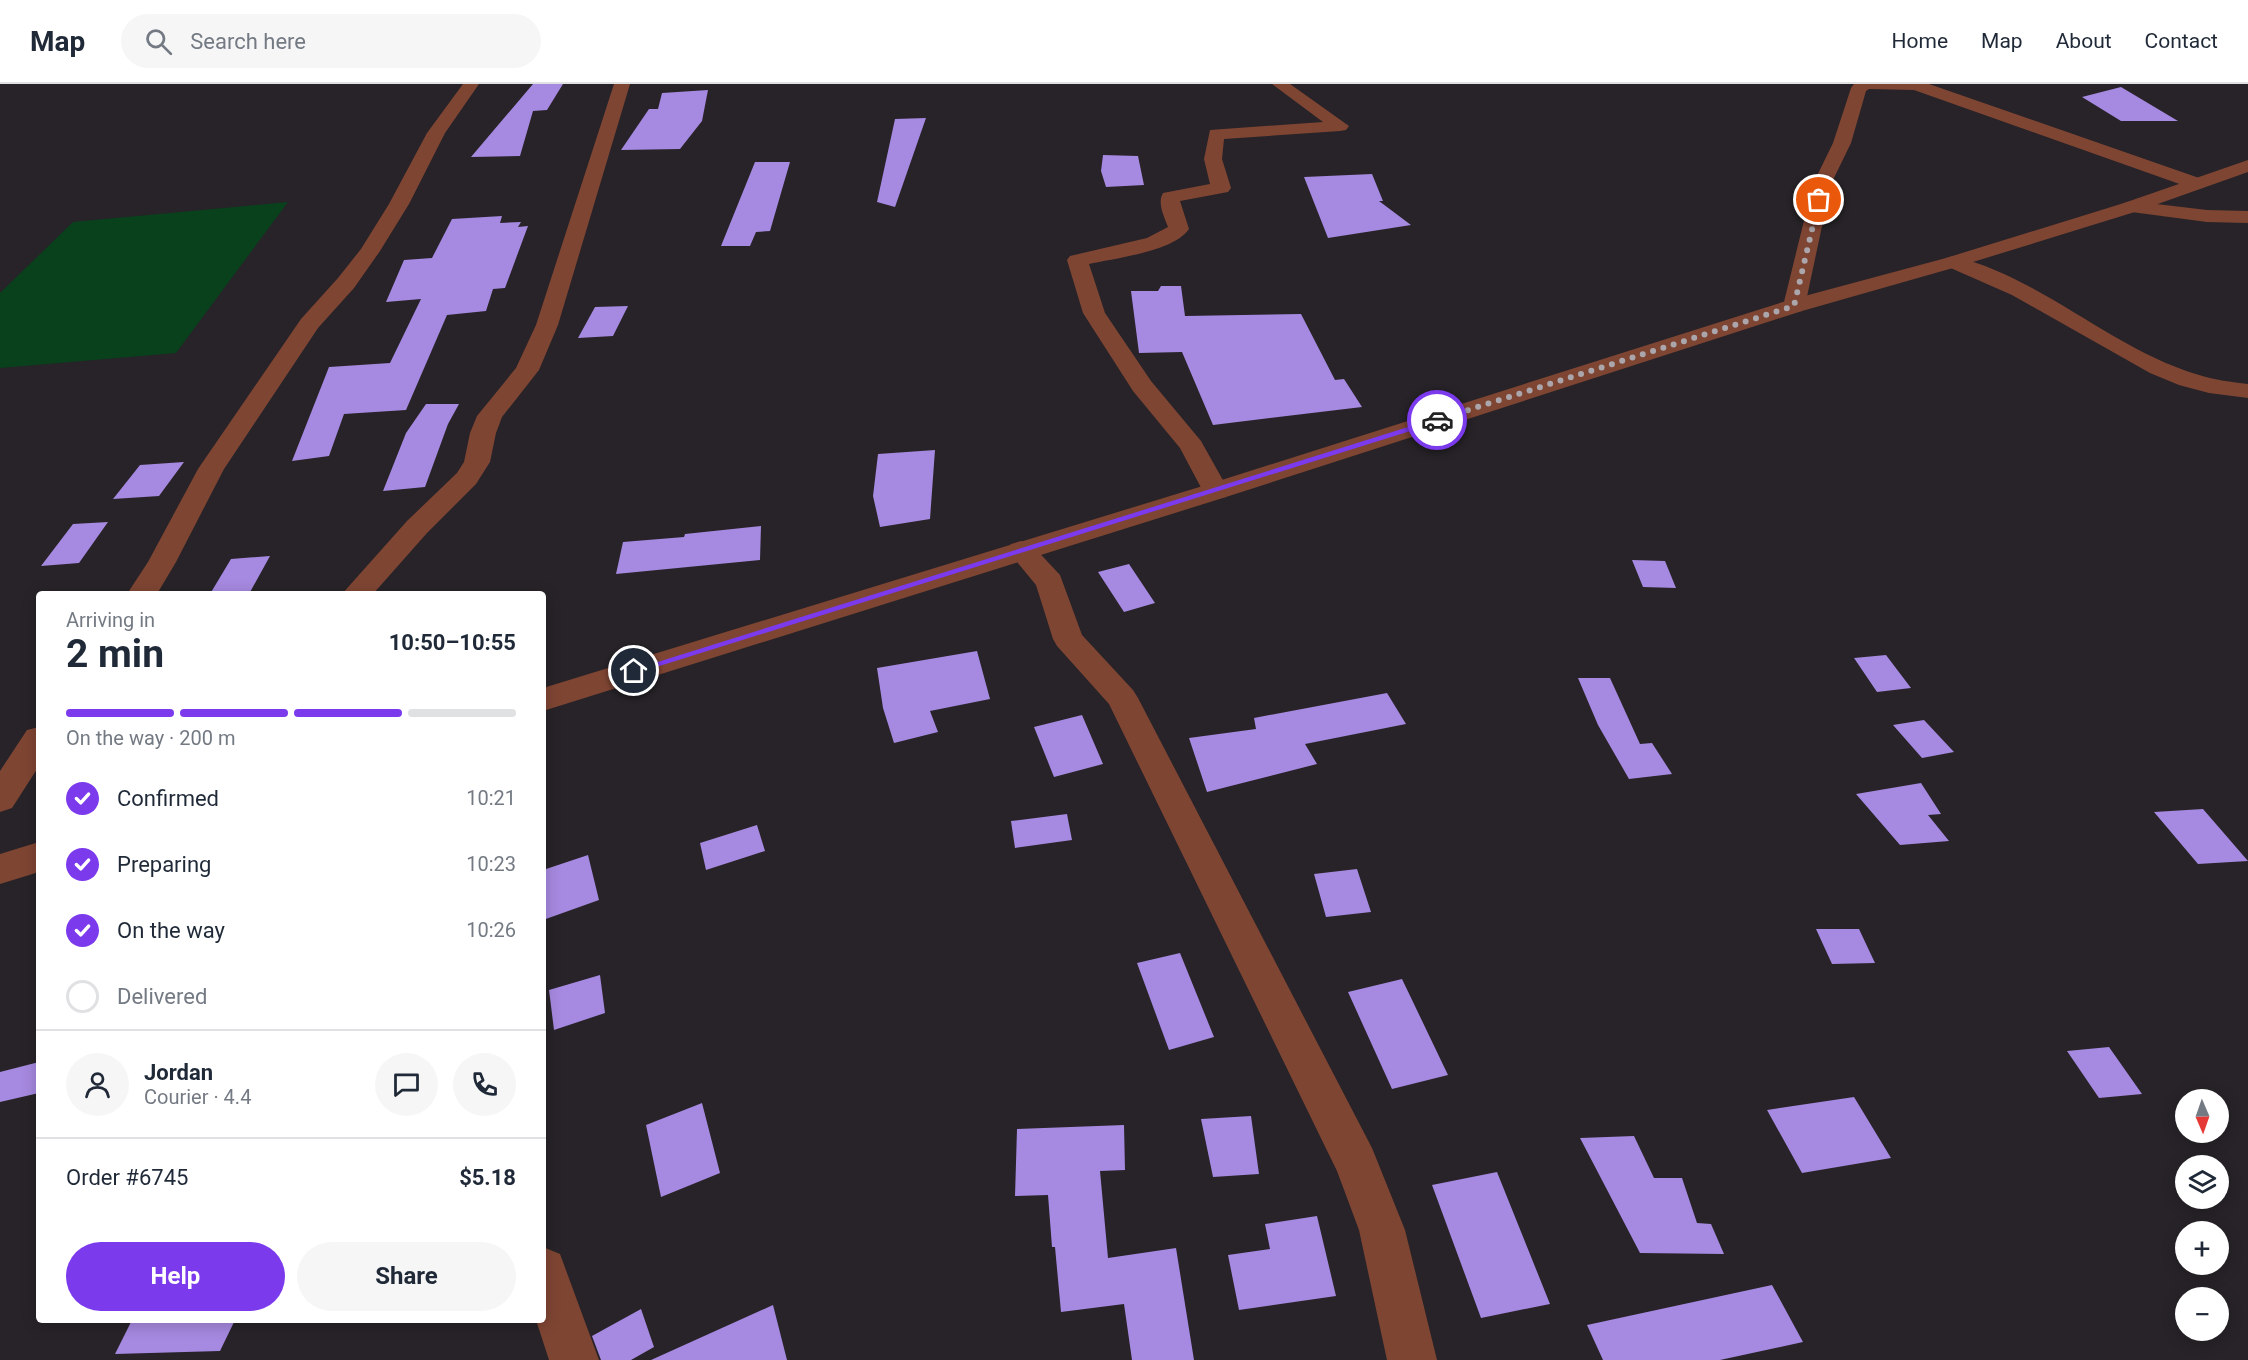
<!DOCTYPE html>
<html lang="en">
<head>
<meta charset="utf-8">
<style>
  body { margin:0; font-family:Roboto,sans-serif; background:#f6f6f7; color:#1f2937; height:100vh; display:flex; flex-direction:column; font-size:22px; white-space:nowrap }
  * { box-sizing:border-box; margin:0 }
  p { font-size:20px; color:#747a83 }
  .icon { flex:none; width:33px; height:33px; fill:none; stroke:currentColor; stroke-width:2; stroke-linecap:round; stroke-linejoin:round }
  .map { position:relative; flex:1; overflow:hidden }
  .drawer { position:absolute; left:36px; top:507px; width:510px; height:732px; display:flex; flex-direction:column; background:#fff; border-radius:6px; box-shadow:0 3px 15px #0003 }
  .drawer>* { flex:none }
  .needle { width:39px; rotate:178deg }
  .fabs { position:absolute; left:2175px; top:1005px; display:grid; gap:12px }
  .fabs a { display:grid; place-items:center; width:54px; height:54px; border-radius:50%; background:#fff; box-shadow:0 3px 15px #0003; font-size:30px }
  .pin { position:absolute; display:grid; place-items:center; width:51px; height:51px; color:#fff; margin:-26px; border:3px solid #fff; border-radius:50%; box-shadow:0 2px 6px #0007 }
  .courier { position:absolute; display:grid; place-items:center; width:60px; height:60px; margin:-30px; border:4px solid #7c3aed; border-radius:50%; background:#fff; color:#222; box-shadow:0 2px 8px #0007 }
  .summary em { font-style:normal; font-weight:700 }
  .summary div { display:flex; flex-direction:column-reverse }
  .summary { display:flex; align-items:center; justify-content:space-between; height:102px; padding:0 30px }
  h1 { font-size:39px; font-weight:700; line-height:45px }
  .bar { display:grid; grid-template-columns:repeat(4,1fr); gap:9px 6px; align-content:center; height:72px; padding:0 30px }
  .bar i { height:8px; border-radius:4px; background:#e0e1e3 }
  .bar .selected { background:#7c3aed }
  .bar p { grid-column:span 4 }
  .line { display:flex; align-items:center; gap:15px; padding:0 30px; border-top:2px solid #e0e1e3 }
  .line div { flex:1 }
  .round { display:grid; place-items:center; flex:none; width:63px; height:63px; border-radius:32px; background:#f6f6f7 }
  ol { padding:0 30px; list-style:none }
  li { display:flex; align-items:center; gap:18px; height:66px }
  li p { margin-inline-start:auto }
  li .icon { padding:6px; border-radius:50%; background:#7c3aed; color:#fff; stroke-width:4 }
  li:last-child { color:#747a83 }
  li i { width:33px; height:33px; border:3px solid #e0e1e3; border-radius:50% }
  .button { display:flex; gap:12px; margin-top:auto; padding:12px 30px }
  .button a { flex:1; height:69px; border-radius:36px; background:#7c3aed; color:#fff; font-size:24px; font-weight:700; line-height:69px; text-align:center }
  .button a+a { background:#f6f6f7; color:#1f2937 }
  header { display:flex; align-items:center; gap:36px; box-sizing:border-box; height:84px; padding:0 30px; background:#fff; border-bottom:2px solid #e0e1e3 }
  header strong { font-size:28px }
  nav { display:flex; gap:33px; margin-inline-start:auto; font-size:21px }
  .search { width:420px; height:54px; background:#f6f6f7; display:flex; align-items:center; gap:15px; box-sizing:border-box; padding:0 21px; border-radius:33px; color:#747a83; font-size:22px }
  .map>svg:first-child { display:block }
  .green { fill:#08411c }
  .building { fill:#a689e0 }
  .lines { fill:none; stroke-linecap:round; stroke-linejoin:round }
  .minor { fill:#7f4533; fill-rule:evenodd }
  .tertiary { fill:#7f4533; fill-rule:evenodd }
  .route { fill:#7c3aed }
  .done { stroke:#aaa6ab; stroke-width:6; stroke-dasharray:0 10.8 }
</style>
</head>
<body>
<header>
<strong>Map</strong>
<div class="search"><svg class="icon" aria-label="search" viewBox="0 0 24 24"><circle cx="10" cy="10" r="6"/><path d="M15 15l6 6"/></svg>Search here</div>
<nav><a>Home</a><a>Map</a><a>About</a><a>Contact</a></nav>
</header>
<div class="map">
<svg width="2248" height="1276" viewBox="0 0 2248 1276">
  <rect width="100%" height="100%" fill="#272328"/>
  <!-- green -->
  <path class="green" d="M 288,118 L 176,269 L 0,284 L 0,209 L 73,138 Z"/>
  <!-- building -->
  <path class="building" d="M 533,0 L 563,0 L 547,26 L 533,27 L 520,72 L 471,73 Z
    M 2121,3 L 2178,37 L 2121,37 L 2082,13 Z
    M 708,6 L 702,37 L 680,65 L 621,66 L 649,25 L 658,25 L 662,9 Z
    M 926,34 L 895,123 L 877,118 L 895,35 Z
    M 1103,71 L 1138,72 L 1144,101 L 1106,103 L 1101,87 Z
    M 755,78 L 790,78 L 770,147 L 756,148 L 750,162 L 721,162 Z
    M 1372,90 L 1383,117 L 1379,117 L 1411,141 L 1328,154 L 1304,93 Z
    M 502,132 L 500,139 L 521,138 L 518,143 L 528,142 L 505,204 L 493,205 L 486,227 L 447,231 L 406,326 L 344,330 L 329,372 L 292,377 L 329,283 L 390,279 L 421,215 L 386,218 L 404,176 L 432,174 L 452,135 Z
    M 1161,202 L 1181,202 L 1185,232 L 1301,230 L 1335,296 L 1344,295 L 1362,323 L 1213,341 L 1182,268 L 1139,269 L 1131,207 L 1158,207 Z
    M 628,222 L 613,252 L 578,254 L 595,223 Z
    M 426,320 L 459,320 L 448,340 L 425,403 L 383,407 L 406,349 Z
    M 935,366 L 930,435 L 880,443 L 873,412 L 878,370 Z
    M 184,378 L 159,412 L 113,415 L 140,381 Z
    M 108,438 L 79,479 L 41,482 L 73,440 Z
    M 761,442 L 760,476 L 616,490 L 623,458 L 684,453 L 685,450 Z
    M 270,472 L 249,510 L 210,510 L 231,475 Z
    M 1632,476 L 1665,477 L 1676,504 L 1643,503 Z
    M 1129,480 L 1155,519 L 1124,528 L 1098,488 Z
    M 977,567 L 990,615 L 930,627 L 938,648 L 894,659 L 883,624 L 877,584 Z
    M 1886,571 L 1911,604 L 1877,608 L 1854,574 Z
    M 1578,594 L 1610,594 L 1640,660 L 1652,659 L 1672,690 L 1629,695 L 1598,641 Z
    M 1387,609 L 1406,640 L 1305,660 L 1317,680 L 1207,708 L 1189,654 L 1256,645 L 1254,634 Z
    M 1082,631 L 1103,680 L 1054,693 L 1034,643 Z
    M 1924,636 L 1954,668 L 1922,674 L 1893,641 Z
    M 1921,699 L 1941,730 L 1928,731 L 1949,757 L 1900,761 L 1856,710 Z
    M 2203,725 L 2248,777 L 2198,780 L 2154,728 Z
    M 1067,730 L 1072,756 L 1015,764 L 1011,737 Z
    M 757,741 L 765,767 L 706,786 L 700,759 Z
    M 588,771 L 599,816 L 543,836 L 543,786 Z
    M 1357,785 L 1371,828 L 1326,833 L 1314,790 Z
    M 1816,845 L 1859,845 L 1875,879 L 1832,880 Z
    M 1180,869 L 1214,953 L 1169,966 L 1137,879 Z
    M 600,891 L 605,929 L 554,946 L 549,906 Z
    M 1402,895 L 1448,991 L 1392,1005 L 1348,908 Z
    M 2109,963 L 2142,1010 L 2099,1014 L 2067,967 Z
    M 39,978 L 39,1009 L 0,1018 L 0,988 Z
    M 1854,1013 L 1891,1074 L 1802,1089 L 1767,1026 Z
    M 702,1019 L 720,1089 L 661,1113 L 646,1041 Z
    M 1251,1032 L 1259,1090 L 1213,1093 L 1201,1035 Z
    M 1124,1041 L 1125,1086 L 1100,1087 L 1108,1174 L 1176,1164 L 1194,1276 L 1132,1276 L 1124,1220 L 1061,1228 L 1055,1163 L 1052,1163 L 1048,1111 L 1015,1112 L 1017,1045 Z
    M 1634,1052 L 1654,1094 L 1682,1094 L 1697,1139 L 1711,1140 L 1724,1170 L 1640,1169 L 1580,1054 Z
    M 1497,1088 L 1550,1220 L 1481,1234 L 1432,1101 Z
    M 1317,1132 L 1336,1212 L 1239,1226 L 1228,1171 L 1270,1165 L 1265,1140 Z
    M 1772,1201 L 1803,1258 L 1720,1276 L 1603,1276 L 1587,1241 Z
    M 773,1221 L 787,1276 L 651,1276 Z
    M 641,1225 L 654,1263 L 631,1276 L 601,1276 L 592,1252 Z
    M 132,1236 L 235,1236 L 220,1267 L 115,1270 Z"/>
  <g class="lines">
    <!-- minor -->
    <path class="minor" d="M 463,0 L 479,0 L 445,49 L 409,120 L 380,167 L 354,204 L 318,244 L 224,385 L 176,478 L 157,510 L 127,510 L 148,478 L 198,385 L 301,235 L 338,194 L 361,165 L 389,120 L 427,49 Z
      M 614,0 L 630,0 L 558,241 L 539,286 L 502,333 L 496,349 L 490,378 L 476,400 L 427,449 L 373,510 L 342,510 L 407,437 L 457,389 L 464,378 L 470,349 L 477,332 L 516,284 L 536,241 Z
      M 1272,0 L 1290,0 L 1349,42 L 1346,46 L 1340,47 L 1224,55 L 1222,75 L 1231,104 L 1228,108 L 1180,117 L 1189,145 C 1173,168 1115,174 1089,180 L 1105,229 L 1151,297 L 1201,357 L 1229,407 L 1226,413 L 1216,415 L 1206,413 L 1180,364 L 1133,307 L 1083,229 L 1067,176 L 1070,172 L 1147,154 L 1168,143 C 1164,132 1157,119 1163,109 L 1210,100 L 1204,75 L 1210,46 L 1323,38 Z
      M 1929,0 L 2202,95 L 2204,99 L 2202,103 L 2188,103 L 1914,6 L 1869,5 L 1866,7 L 1851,59 L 1831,100 L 1805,222 L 1802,227 L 1794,229 L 1786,227 L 1783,222 L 1813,100 L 1833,59 L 1851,4 L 1854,0 Z
      M 2131,117 L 2207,126 L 2248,127 L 2248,139 L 2207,138 L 2124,127 L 2121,123 L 2124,119 Z
      M 1953,172 C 2043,194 2111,265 2199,291 C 2215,296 2231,298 2248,300 L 2248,314 L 2209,309 L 2179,301 L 2150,289 L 2012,211 L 1946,182 L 1943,178 L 1946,174 Z
      M 1021,457 L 1031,460 L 1060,491 L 1082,551 L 1133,606 L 1138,614 L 1372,1064 L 1405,1146 L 1437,1276 L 1387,1276 L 1359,1146 L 1337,1087 L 1109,620 L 1057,562 L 1053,555 L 1036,501 L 1007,466 L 1011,460 Z
      M 39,643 L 39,682 L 12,724 L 0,728 L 0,687 L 27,646 Z
      M 543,1163 L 560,1170 L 599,1276 L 549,1276 L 536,1236 L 543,1236 Z"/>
    <!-- tertiary -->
    <path class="tertiary" d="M 2248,76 L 2248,88 L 2138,127 L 1960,182 L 1802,227 L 1226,413 L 543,627 L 543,604 L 1206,401 L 1786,217 L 1946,174 L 2124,119 Z
      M 39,758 L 39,788 L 0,800 L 0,770 Z"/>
  </g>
  <!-- route -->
  <path class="route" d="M 1437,334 L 1439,338 L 637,589 L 634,590 L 629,587 Z"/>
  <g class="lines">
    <!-- done -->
    <path class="done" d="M 1437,336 L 1794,222 L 1819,116"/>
  </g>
</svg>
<div class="fabs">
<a><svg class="needle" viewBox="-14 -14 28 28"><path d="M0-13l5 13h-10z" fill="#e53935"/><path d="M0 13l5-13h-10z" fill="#747a83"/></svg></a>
<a><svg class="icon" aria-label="layers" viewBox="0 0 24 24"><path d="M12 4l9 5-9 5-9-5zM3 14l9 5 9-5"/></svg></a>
<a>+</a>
<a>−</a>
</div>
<div class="pin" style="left:1819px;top:116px;background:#ea580c"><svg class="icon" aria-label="bag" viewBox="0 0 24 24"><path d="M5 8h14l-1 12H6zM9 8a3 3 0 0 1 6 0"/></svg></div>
<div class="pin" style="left:634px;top:587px;background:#1f2937"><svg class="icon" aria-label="home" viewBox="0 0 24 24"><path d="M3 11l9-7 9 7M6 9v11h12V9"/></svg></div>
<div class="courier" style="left:1437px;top:336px"><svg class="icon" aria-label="car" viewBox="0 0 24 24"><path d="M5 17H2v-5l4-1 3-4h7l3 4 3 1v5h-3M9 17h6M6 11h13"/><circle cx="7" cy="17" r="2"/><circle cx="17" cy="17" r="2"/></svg></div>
<section class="drawer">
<div class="summary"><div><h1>2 min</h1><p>Arriving in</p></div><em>10:50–10:55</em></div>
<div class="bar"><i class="selected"></i><i class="selected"></i><i class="selected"></i><i></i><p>On the way · 200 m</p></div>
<ol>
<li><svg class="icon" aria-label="check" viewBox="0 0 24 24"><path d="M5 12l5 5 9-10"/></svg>Confirmed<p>10:21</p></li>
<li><svg class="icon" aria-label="check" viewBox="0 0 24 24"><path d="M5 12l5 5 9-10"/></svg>Preparing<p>10:23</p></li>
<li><svg class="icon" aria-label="check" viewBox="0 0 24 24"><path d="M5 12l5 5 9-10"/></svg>On the way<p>10:26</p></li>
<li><i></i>Delivered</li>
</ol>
<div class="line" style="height:108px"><a class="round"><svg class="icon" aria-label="person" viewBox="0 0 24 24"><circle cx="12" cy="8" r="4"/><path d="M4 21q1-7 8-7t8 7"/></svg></a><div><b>Jordan</b><p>Courier · 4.4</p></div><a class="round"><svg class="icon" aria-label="chat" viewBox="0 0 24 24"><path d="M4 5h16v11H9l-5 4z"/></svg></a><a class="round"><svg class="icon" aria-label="phone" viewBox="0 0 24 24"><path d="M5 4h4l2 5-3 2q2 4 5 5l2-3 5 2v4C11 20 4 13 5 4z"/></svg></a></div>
<div class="line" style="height:78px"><div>Order #6745</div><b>$5.18</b></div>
<div class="button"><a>Help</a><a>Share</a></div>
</section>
</div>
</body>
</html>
